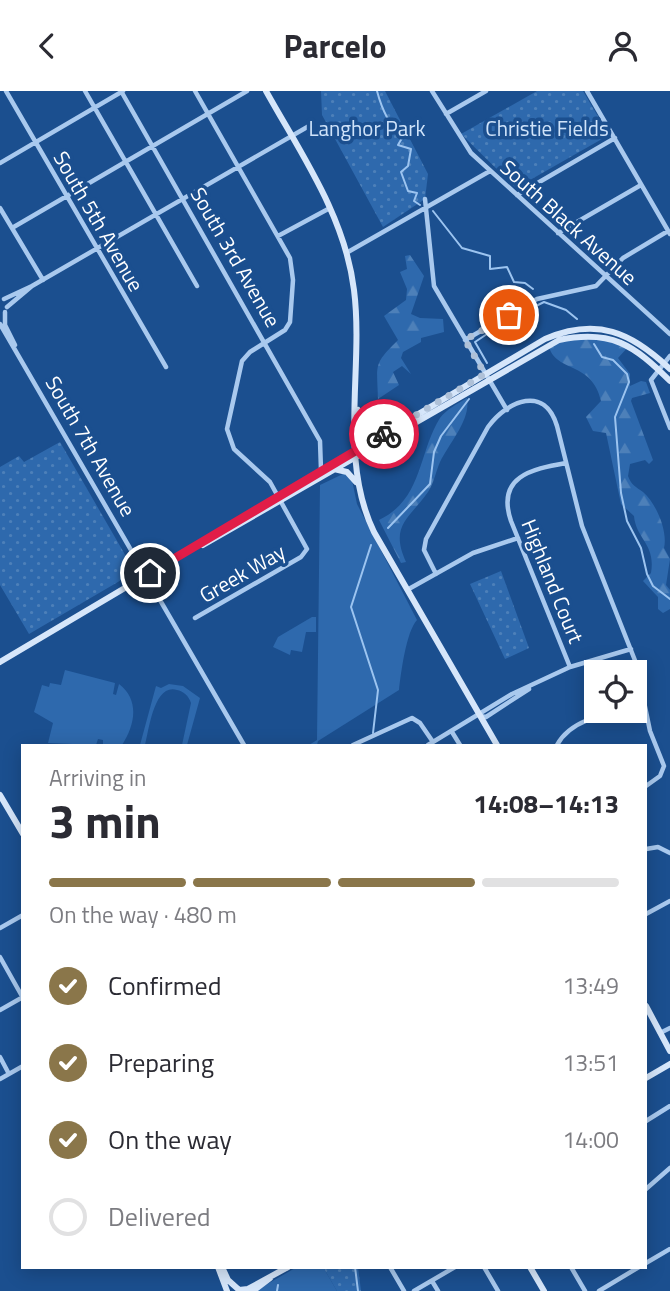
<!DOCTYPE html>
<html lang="en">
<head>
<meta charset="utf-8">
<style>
  body { margin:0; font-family:"Titillium Web",sans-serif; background:#f7f7f7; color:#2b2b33; height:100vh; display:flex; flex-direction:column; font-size:26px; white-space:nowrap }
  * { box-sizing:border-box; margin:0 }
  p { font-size:23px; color:#7c7c81 }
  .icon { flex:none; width:38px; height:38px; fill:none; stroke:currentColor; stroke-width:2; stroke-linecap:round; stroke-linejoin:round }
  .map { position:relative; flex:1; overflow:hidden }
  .details { position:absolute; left:21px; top:653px; width:626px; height:525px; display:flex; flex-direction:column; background:#fff; border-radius:0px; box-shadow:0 4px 18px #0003 }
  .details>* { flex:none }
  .tools { position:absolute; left:584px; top:569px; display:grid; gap:14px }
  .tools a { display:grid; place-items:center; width:63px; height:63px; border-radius:0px; background:#fff; box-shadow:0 4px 18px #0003; font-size:35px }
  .pin { position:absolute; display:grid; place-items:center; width:60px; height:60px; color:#fff; margin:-30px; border:4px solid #fff; border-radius:50%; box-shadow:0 2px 7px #0007 }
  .courier { position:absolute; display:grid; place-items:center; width:70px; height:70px; margin:-35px; border:5px solid #e11d48; border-radius:50%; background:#fff; color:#222; box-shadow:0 2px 9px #0007 }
  .head em { font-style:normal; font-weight:700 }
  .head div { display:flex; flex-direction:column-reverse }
  .head { display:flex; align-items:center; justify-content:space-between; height:119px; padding:0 28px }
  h1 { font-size:46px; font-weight:700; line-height:52px }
  .bar { display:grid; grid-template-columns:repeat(4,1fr); gap:10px 7px; align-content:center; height:84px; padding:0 28px }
  .bar i { height:9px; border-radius:5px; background:#e1e1e2 }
  .bar .current { background:#8a764a }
  .bar p { grid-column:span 4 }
  ol { padding:0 28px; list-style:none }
  li { display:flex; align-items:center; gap:21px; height:77px }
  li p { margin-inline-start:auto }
  li .icon { padding:7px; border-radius:50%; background:#8a764a; color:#fff; stroke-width:4 }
  li:last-child { color:#7c7c81 }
  li i { width:38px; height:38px; border:4px solid #e1e1e2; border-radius:50% }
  header { display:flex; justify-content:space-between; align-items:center; height:91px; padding:0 28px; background:#fff; font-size:32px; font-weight:700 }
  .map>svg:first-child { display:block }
  .grass { fill:#2e69ad }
  .forest { fill:url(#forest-firs) }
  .park { fill:url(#park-dots) }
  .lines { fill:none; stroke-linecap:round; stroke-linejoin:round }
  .stream { stroke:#9cc4f0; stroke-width:2 }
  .street { stroke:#a9c9ee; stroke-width:4.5 }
  .secondary { stroke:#d6e6fa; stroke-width:6 }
  .done { stroke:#afc1d8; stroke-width:7; stroke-dasharray:0 12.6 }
  .route { stroke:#e11d48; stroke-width:9 }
  .labels { text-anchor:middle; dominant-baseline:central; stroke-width:7; stroke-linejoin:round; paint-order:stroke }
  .park-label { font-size:21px; fill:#cfe3fa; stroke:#1b4f8f }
  .street-label { font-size:21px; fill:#fff; stroke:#1b4f8f }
</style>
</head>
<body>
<header><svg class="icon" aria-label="back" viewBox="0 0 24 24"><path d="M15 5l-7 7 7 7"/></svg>Parcelo<svg class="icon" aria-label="person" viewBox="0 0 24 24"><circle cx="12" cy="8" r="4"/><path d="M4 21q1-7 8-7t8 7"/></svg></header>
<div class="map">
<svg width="670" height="1200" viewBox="0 0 670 1200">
  <defs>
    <pattern id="forest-firs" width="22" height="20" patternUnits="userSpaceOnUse" patternTransform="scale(1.75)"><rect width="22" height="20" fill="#2e69ad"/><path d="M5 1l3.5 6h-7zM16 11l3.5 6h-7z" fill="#4d80b9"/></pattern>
    <pattern id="park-dots" width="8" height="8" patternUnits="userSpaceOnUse" patternTransform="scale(1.75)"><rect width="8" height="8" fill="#2e69ad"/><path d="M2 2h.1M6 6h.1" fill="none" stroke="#4d80b9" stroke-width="1.8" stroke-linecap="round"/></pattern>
  </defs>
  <rect width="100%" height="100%" fill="#1b4f8f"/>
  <!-- grass -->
  <path class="grass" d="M 345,382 L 352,389 L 357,413 L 417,529 C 406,541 401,582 399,599 L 318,650 L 317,654 L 309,654 L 317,649 L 320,394 Z
    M 312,526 L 316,526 L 316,541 L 306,541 L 302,561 L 291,559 L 290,564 L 273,556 L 278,546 Z
    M 65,579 L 115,592 L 113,603 L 116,604 L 119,593 C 140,609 135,634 122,654 L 103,654 L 103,649 L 98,648 L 96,654 L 48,652 L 53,632 L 34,621 L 42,594 L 49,596 L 50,592 L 61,594 Z
    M 169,593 L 183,595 L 200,607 L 187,654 L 182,654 L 191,612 C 189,605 183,600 177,599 C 154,592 149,639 145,654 L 140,654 L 156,595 L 161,597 Z
    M 297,1176 L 323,1176 L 337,1200 L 255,1200 Z"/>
  <!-- forest -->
  <path class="forest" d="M 410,164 L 424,185 L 411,223 L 420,227 L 443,228 L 444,241 L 421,247 L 421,251 L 403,261 L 401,267 L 411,283 L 402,275 L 393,281 L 399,294 L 378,308 C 377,272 373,274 398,249 L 384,225 L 406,209 L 407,198 L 400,181 L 407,178 L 405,165 Z
    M 593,246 L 628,256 L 618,267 L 630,283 L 630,295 L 641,290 L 646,291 L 650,302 L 632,307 L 631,310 L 653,369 L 649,373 L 645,369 L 630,373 L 628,385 C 631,394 636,396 643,401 C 656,412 668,440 664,457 L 670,468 L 666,494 L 670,499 L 670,518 L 663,522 L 658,518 L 658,506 L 643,490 L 651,482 C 656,453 636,448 634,425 L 621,413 L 606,342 L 593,340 L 586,326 L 601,310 C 592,270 557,282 549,256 L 566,248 Z
    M 467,307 C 471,329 449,352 440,371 C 436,380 434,392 428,401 C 410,427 389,434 406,471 L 401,472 L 379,429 C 423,408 418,362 440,327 C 447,318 457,313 467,307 Z"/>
  <!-- park -->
  <path class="park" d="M 321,0 L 385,0 L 428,83 L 425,108 L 383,136 L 322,24 Z
    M 537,0 L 583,0 L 609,44 L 516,97 L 461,43 Z
    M 60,351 L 135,481 L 29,543 L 0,494 L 0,376 L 19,365 L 24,371 Z
    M 501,480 L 529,557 L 505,568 L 470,493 Z
    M 323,1176 L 358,1176 L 361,1200 L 337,1200 Z"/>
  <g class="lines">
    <!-- stream -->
    <path class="stream" d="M 377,0 C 382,19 389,34 402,47 L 398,54 L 411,58 L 408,75 L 401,81 L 408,100 L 417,102 L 414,110 L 420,114
      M 433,120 L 462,157 L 490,165 L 490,178 L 507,176 L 514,191 L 525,192 L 533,198
      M 594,253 L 602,266 L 613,269 L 627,283 L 629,291 L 615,326 L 621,402 L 627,430 L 641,457 L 647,483 L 653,495 L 670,508
      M 487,272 L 475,251 L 508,229 L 544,211 L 566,219 L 577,228
      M 388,437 L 430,393 L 434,361 L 441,345 L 469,308
      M 371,454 L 351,516 L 378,599 L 373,642
      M 355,1176 L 358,1200
      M 277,1200 L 278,1194"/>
    <!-- street -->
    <path class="street" d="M 6,0 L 166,276
      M 85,0 L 197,195
      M 121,0 L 320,350 L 321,379
      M 432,0 L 471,62 L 670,243
      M 587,0 L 670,143
      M 446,23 L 486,0
      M 0,72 L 123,0
      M 517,104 L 615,47
      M 425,108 L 434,195 L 507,319
      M 0,117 L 43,189
      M 12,137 L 247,0
      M 558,142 L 641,94
      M 278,145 L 330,117
      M 348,161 L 490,80
      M 4,208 L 32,195
      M 7,216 L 32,195 L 309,35
      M 5,221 L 5,234 L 15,254
      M 0,233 L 244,654
      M 465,249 L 537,208 L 596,195 L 623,167 L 668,140
      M 670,265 L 651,289 L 670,337
      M 566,372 C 531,378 496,386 511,430 L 570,576
      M 436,483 L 424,459 L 426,448 L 488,336 C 508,309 545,294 557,335 L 582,435 L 636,572 L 650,640 L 664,675 L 660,685 L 646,695
      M 407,499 L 473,462 L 518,447
      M 195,527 L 301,466 L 307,458 L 270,391 L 234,358 L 227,338 L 242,270 L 250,261 L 285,239 L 290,231 L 293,189 L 290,167 L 195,0
      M 635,618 L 645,616
      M 480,625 L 486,626 L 529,598
      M 452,641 L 460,654
      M 353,654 L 412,627 L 420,632 L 433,651
      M 428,654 L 512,603 L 570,576 L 631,558
      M 557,654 C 570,630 600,624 625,620
      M 646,758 L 658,756 L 670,762
      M 646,823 L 670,810
      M 0,837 L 23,824
      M 0,866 L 23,907
      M 0,919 L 23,906
      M 660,942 L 670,937
      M 0,966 L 9,983
      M 0,988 L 23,975
      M 646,1030 L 670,1015
      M 646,1098 L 670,1077
      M 646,1172 L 670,1158
      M 390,1176 L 404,1200
      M 484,1176 L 498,1200
      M 571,1176 L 585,1200
      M 432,1190 L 438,1200
      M 414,1200 L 455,1176
      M 599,1200 L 639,1176"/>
    <!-- secondary -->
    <path class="secondary" d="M 266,0 C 301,63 345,125 354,199 C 364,278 338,367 374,441 L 497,654
      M 358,319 L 370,335 L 390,339
      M 334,378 L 347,381 L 356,391
      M 203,454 L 559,249 C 611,238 634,254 670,290
      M 0,571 L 545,248 C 597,226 631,241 670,278
      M 0,704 L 23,743
      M 646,915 L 670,960
      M 646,987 L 670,973
      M 218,1176 L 227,1200
      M 222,1176 L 228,1189 L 238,1198
      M 530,1176 L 544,1200
      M 239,1199 L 248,1198 L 288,1176
      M 253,1200 L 270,1187"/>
  </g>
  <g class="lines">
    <!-- done -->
    <path class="done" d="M 384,343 L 485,283 L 465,249 L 509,224"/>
    <!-- route -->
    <path class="route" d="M 150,482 L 384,343"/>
  </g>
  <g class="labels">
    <!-- park labels -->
    <g class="park-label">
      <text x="367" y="37">Langhor Park</text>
      <text x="547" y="37">Christie Fields</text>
    </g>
    <!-- street labels -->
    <g class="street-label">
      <text transform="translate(99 130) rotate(60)">South 5th Avenue</text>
      <text transform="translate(569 131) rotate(42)">South Black Avenue</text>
      <text transform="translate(236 166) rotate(60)">South 3rd Avenue</text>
      <text transform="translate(91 355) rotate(60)">South 7th Avenue</text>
      <text transform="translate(242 482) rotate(-30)">Greek Way</text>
      <text transform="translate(553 490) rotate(68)">Highland Court</text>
    </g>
  </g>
</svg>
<div class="tools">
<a><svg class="icon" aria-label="locate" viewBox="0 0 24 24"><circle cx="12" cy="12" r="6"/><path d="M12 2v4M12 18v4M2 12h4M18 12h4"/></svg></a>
</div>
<div class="pin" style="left:509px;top:224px;background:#ea580c"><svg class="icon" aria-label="bag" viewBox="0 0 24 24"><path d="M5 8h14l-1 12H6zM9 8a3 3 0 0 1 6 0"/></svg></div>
<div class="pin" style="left:150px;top:482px;background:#1f2937"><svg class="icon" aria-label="home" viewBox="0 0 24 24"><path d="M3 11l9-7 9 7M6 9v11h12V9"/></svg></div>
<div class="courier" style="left:384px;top:343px"><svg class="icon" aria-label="bike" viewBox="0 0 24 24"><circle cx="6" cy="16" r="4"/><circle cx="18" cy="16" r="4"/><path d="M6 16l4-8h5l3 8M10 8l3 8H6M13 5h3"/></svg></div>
<section class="details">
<div class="head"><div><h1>3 min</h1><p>Arriving in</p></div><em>14:08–14:13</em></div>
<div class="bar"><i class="current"></i><i class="current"></i><i class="current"></i><i></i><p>On the way · 480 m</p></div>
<ol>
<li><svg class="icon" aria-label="check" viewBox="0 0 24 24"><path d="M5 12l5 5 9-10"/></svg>Confirmed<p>13:49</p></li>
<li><svg class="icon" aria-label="check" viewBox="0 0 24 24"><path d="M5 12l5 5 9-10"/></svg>Preparing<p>13:51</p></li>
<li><svg class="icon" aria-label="check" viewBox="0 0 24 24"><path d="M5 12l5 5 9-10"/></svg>On the way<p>14:00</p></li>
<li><i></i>Delivered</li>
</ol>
</section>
</div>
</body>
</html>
